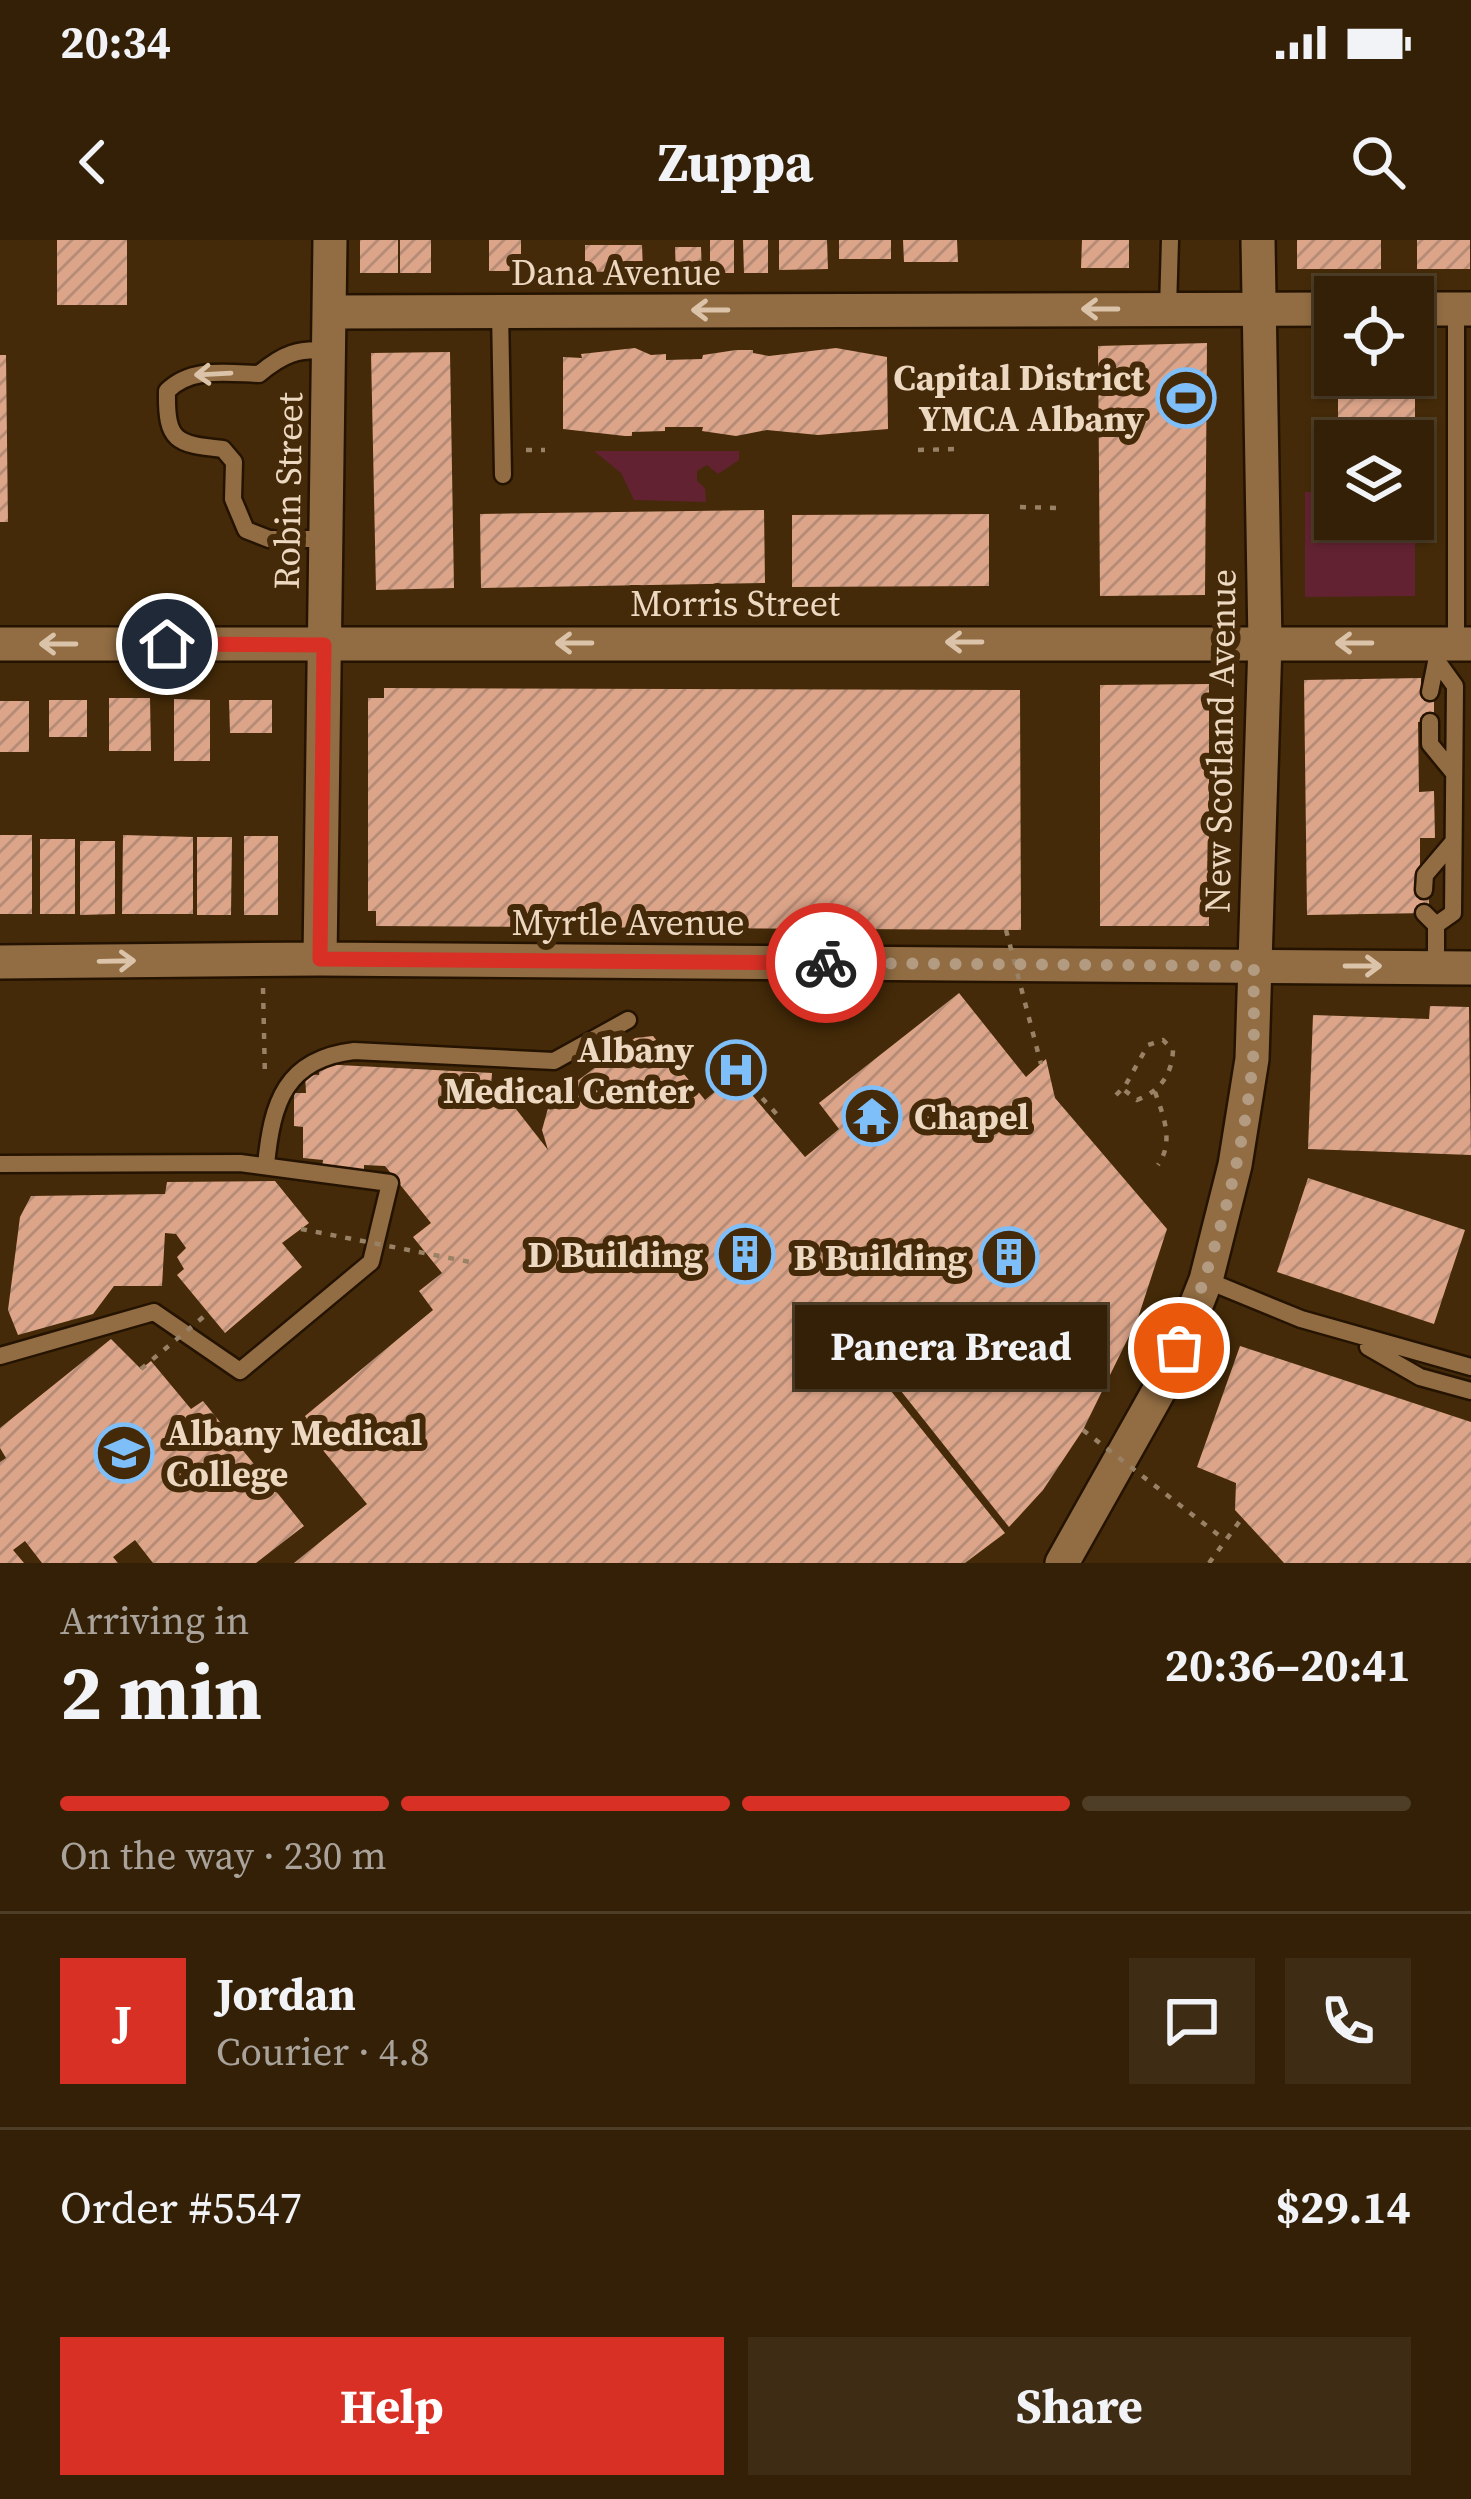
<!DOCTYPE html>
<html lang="en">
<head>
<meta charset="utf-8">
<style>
  body { margin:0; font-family:"Source Serif 4",serif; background:#3e2d14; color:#f1f3f6; height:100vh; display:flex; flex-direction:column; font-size:45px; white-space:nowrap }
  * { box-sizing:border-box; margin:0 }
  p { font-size:39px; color:#a9a39b }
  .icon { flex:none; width:66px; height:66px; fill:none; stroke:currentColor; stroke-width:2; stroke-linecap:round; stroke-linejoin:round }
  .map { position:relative; height:1323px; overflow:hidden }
  .sheet { display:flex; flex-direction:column; background:#332006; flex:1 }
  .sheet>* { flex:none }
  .fabs { position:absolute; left:1314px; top:36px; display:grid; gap:24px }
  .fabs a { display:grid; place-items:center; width:120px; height:120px; border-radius:0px; background:#332006; box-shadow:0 3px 9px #0004,0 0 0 3px #4e3e28; font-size:60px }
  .pin { position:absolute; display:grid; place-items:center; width:102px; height:102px; color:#fff; margin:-51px; border:6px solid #fff; border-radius:50%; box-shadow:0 3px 12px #0007 }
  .courier { position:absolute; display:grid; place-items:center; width:120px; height:120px; margin:-60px; border:9px solid #d93025; border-radius:50%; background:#fff; color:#222; box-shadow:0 3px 15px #0007 }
  .bubble { position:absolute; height:84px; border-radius:0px; background:#332006; box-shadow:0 3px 9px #0004,0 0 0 3px #4e3e28; font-size:39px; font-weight:700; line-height:84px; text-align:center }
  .headline em { font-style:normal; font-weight:700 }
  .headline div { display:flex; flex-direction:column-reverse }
  .headline { display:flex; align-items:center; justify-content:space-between; height:204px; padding:0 60px }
  h1 { font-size:78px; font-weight:700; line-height:90px }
  .bar { display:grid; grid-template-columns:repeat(4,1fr); gap:18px 12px; align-content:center; height:144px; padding:0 60px }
  .bar i { height:15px; border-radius:9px; background:#4e3e28 }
  .bar .active { background:#d93025 }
  .bar p { grid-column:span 4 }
  .line { display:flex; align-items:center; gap:30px; padding:0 60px; border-top:3px solid #4e3e28 }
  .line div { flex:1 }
  .round { display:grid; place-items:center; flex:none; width:126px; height:126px; border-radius:0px; background:#3e2d14 }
  .primary-button { display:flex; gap:24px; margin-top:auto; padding:24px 60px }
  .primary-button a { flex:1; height:138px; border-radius:0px; background:#d93025; color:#fff; font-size:48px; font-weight:700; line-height:138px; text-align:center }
  .primary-button a+a { background:#3e2d14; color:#f1f3f6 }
  .status { display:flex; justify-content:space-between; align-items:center; height:84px; padding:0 60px; background:#332006; direction:ltr }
  .status svg { height:33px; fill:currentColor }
  header { display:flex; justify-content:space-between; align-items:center; height:156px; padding:0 60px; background:#332006; font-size:54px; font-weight:700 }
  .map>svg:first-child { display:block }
  .green { fill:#622232 }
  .building { fill:url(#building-hatch) }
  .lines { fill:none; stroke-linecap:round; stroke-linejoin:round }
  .service-casing { stroke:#251301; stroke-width:21 }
  .minor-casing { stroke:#251301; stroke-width:38 }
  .tertiary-casing { stroke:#251301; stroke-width:38 }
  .path { stroke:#988165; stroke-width:4.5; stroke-dasharray:6 9; stroke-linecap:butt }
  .service { stroke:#926d43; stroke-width:16 }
  .minor { stroke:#926d43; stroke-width:33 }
  .tertiary { stroke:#926d43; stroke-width:33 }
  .path-bridge { stroke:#988165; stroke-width:4.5; stroke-dasharray:6 9; stroke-linecap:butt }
  .oneway { stroke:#dbc3a9 }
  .done { stroke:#b29b81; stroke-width:12; stroke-dasharray:0 21.6 }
  .route { stroke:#d93025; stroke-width:15 }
  .labels { text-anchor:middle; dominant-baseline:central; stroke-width:12; stroke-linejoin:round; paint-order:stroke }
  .street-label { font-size:36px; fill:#edd8c2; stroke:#442a08 }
  .poi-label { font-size:36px; font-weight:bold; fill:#edd8c2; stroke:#442a08; text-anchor:end }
</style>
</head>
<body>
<div class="status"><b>20:34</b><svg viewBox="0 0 49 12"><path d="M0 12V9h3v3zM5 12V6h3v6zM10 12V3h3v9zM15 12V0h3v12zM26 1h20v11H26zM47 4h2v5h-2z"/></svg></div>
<header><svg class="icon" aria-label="back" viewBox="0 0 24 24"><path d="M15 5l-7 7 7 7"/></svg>Zuppa<svg class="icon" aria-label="search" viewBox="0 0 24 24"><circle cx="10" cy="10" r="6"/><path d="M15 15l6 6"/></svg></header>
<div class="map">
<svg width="1471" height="1323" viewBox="0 0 1471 1323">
  <defs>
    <pattern id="building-hatch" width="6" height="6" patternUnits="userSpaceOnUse" patternTransform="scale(3)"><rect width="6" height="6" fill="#dca58a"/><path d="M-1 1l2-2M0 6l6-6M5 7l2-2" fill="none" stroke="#b78c76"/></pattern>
  </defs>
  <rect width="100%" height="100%" fill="#442a08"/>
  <!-- green -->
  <path class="green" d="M 594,211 L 739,211 L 739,220 L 718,234 L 707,225 L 697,231 L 697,241 L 705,248 L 706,262 L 634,260 L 621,233 Z
    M 1305,252 L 1335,252 L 1335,279 L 1413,279 L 1415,252 L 1415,356 L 1305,357 Z"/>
  <!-- building -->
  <path class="building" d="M 57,0 L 127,0 L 127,65 L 57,65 Z
    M 360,0 L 398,0 L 398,33 L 360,33 Z
    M 400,0 L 431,0 L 431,33 L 400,33 Z
    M 489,0 L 521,0 L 521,31 L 489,31 Z
    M 710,0 L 734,0 L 734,33 L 710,33 Z
    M 743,0 L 768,0 L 768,33 L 744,33 Z
    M 779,0 L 827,0 L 828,29 L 779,30 Z
    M 839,0 L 891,0 L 891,19 L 839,19 Z
    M 903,0 L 957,0 L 958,22 L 904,22 Z
    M 1082,0 L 1129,0 L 1129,28 L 1081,28 Z
    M 1297,0 L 1381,0 L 1381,29 L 1297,29 Z
    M 1417,0 L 1470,0 L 1470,29 L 1417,29 Z
    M 585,5 L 642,5 L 643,31 L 585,32 Z
    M 675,7 L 701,7 L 702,35 L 676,35 Z
    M 1207,103 L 1205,355 L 1100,356 L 1098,106 Z
    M 635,108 L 651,115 L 666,114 L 666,120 L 702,119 L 703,115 L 736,110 L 753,110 L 753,113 L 769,116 L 836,108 L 887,117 L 888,189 L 818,195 L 767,190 L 736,196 L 702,191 L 703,187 L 665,187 L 665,191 L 632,192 L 632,196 L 625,196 L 563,189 L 563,117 L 582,118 L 581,114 Z
    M 450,112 L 454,348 L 376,350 L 371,113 Z
    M 0,115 L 6,115 L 8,282 L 0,282 Z
    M 1338,135 L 1415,135 L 1415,201 L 1338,201 Z
    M 764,270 L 765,343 L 481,348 L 480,274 Z
    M 989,274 L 989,346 L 792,347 L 792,275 Z
    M 1421,438 L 1421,452 L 1434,452 L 1434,482 L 1418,482 L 1419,552 L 1434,551 L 1435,598 L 1420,598 L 1420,650 L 1429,650 L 1429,673 L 1307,675 L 1304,440 Z
    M 1209,444 L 1209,686 L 1100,686 L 1100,445 Z
    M 384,448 L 1020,450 L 1021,690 L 376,686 L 376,671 L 368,671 L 368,458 L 384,458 Z
    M 109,458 L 150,458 L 151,511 L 109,511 Z
    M 174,459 L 210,460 L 210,521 L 174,521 Z
    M 49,460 L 87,460 L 87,497 L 49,497 Z
    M 229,460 L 272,460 L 272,493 L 230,493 Z
    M 0,461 L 29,461 L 29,512 L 0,512 Z
    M 0,595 L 32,595 L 32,674 L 0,674 Z
    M 123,595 L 193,597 L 193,674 L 122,674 Z
    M 244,596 L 278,596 L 278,675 L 244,675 Z
    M 197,597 L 232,597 L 231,675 L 197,675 Z
    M 40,599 L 75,599 L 75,674 L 40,674 Z
    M 80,601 L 115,601 L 115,674 L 80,675 Z
    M 959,753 L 1026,837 L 1046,819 L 1055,858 L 1167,989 L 1138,1078 L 1083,1190 L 1043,1250 L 1009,1287 L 866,1107 L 858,1110 L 1005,1293 L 965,1323 L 294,1323 L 367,1264 L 299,1181 L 433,1070 L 419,1051 L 442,1033 L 413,997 L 431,983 L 385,926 L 364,925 L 364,933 L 322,928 L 323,920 L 303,918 L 303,887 L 294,886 L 294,853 L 306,853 L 305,834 L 319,835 L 320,824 L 492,833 L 491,849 L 502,851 L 548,910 L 542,890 L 550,861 L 635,798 L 653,796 L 705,860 L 735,835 L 805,917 L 839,889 L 819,863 Z
    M 1430,766 L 1469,767 L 1471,915 L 1308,909 L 1313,775 L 1429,779 Z
    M 1308,938 L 1465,990 L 1434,1084 L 1277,1032 Z
    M 275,941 L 309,983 L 282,1003 L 302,1027 L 225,1093 L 177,1035 L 184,1029 L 177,1017 L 186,1008 L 176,994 L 165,993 L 162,1046 L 114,1046 L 93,1074 L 18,1095 L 8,1070 L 20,977 L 31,956 L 165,954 L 167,942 Z
    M 111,1099 L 141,1129 L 151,1121 L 191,1169 L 203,1161 L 304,1286 L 256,1323 L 153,1323 L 135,1300 L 113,1317 L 118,1323 L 42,1323 L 25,1301 L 13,1310 L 24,1323 L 0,1323 L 0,1222 L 6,1218 L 0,1208 L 0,1188 Z
    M 1240,1106 L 1471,1182 L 1471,1323 L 1284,1323 L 1235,1270 L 1236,1243 L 1197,1227 Z"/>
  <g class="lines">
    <!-- service casing -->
    <g class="service-casing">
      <path id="service" d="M 1168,69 L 1170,0
        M 500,71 L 503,235
        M 326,299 L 269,299 L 246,290 L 233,259 L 234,222 L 223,209 C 176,204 166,202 167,151 C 191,127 226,133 259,134 C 283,114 298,108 329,111
        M 1456,404 L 1456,69
        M 1430,452 L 1437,417
        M 1430,482 L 1430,504 L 1453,532
        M 1424,650 L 1425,635 L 1453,602
        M 1424,673 L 1436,685 L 1436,727
        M 1436,685 L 1453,673 L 1455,446 L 1437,421
        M 0,924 L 240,923 L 390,943 L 371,1022 L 240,1131 L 154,1072 L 0,1116
        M 266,925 C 272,863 285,819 354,811 L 554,821 L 628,780
        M 1206,1040 L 1301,1079 L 1471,1127
        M 1368,1107 L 1420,1137 L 1471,1151"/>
    </g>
    <!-- minor casing -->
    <g class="minor-casing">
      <path id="minor" d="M 1413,69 L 1471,69
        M 330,72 L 1335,69
        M 0,404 L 1471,404
        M 320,719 L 330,0
        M 0,722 L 320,719 L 1471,728"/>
    </g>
    <!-- tertiary casing -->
    <g class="tertiary-casing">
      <path id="tertiary" d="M 1062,1323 L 1170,1131 L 1206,1040 L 1235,925 L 1252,819 L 1265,403 L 1258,0"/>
    </g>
    <!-- path -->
    <path class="path" d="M 526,210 L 545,210
      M 918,210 L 958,209
      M 1020,267 L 1060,268
      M 263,748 L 265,838
      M 742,836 L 782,880
      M 1155,852 C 1164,877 1174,902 1158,925
      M 1116,855 L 1125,846 L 1148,805 L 1163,800 L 1173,810 C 1172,835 1160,851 1137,860 L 1123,849
      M 1209,1323 L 1242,1278"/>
    <!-- service -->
    <use href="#service" class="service"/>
    <!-- minor -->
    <use href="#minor" class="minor"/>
    <!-- tertiary -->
    <use href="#tertiary" class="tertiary"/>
    <!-- path-bridge -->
    <path class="path-bridge" d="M 1006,690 L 1041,824
      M 301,989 L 470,1022
      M 141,1129 L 208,1073
      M 1083,1190 L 1225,1300"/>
  </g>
  <!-- one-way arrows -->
  <defs><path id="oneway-shaft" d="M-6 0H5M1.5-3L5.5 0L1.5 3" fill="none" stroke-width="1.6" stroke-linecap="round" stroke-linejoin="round" transform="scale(3)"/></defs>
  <g class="oneway">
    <use href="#oneway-shaft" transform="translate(1100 69) rotate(180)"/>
    <use href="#oneway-shaft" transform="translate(710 70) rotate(180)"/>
    <use href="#oneway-shaft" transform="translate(213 134) rotate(177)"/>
    <use href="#oneway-shaft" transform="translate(964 402) rotate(-180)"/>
    <use href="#oneway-shaft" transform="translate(574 403) rotate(180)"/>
    <use href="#oneway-shaft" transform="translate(1354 403) rotate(-180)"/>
    <use href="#oneway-shaft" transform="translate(58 404) rotate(-180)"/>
    <use href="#oneway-shaft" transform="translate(117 721) rotate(-1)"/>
    <use href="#oneway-shaft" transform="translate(1363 726)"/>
  </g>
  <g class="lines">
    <!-- done -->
    <path class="done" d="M 826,723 L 1254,726 C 1253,757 1255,788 1253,819 C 1244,918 1215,1016 1179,1108"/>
    <!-- route -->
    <path class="route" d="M 167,404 L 324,405 L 320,719 L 826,723"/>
  </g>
  <!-- icons -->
  <defs>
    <g id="stadium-ring" transform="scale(3)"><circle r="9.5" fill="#442a08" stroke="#7ebef9" stroke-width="1.5"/><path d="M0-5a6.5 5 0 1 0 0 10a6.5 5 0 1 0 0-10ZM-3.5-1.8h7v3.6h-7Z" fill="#7ebef9"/></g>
    <g id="hospital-ring" transform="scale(3)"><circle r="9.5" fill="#442a08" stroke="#7ebef9" stroke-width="1.5"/><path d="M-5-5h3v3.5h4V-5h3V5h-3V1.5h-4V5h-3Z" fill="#7ebef9"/></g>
    <g id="temple-ring" transform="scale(3)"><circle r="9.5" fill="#442a08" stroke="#7ebef9" stroke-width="1.5"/><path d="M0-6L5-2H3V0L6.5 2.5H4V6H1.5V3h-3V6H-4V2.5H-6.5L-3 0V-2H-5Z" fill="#7ebef9"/></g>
    <g id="building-ring" transform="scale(3)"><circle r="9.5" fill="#442a08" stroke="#7ebef9" stroke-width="1.5"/><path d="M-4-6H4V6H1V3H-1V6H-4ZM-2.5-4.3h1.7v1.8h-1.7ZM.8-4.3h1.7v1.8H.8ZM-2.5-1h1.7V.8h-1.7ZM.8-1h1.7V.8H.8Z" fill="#7ebef9"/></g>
    <g id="university-ring" transform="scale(3)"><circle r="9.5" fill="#442a08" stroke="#7ebef9" stroke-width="1.5"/><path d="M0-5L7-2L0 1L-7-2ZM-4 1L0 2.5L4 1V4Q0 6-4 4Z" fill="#7ebef9"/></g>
  </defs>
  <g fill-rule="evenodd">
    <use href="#stadium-ring" x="1186" y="158"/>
    <use href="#hospital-ring" x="736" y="830"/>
    <use href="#temple-ring" x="872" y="876"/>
    <use href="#building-ring" x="745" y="1014"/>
    <use href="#building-ring" x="1009" y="1017"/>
    <use href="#university-ring" x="124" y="1213"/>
  </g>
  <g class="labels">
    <!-- street labels -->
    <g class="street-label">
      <text x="616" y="32">Dana Avenue</text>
      <text transform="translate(288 251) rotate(-89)">Robin Street</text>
      <text x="735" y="363">Morris Street</text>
      <text transform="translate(1220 501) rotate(-89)">New Scotland Avenue</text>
      <text x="628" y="682">Myrtle Avenue</text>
    </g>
    <!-- poi labels -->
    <g class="poi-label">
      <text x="1144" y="137">Capital District<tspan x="1144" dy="41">YMCA Albany</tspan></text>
      <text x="694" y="809">Albany<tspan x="694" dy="41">Medical Center</tspan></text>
      <text x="914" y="876" text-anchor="start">Chapel</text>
      <text x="703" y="1014">D Building</text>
      <text x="967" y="1017">B Building</text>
      <text x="166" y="1192" text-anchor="start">Albany Medical<tspan x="166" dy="41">College</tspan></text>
    </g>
  </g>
</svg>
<div class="fabs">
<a><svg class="icon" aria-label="locate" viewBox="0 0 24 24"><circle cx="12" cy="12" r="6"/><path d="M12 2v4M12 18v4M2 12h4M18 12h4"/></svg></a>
<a><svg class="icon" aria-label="layers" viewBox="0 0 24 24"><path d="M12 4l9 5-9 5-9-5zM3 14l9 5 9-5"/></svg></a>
</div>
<div class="pin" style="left:1179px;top:1108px;background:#ea580c"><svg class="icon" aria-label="bag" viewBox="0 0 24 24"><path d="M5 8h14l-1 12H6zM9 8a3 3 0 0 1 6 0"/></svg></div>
<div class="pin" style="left:167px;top:404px;background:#1f2937"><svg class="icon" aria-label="home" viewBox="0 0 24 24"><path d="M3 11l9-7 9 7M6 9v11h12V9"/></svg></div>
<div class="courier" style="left:826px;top:723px"><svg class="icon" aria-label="bike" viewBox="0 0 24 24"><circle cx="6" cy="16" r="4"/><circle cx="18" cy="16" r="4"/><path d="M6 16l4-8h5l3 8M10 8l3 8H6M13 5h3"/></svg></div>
<div class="bubble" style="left:795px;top:1065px;width:312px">Panera Bread</div>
</div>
<section class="sheet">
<div class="headline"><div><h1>2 min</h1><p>Arriving in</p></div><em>20:36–20:41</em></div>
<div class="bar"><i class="active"></i><i class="active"></i><i class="active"></i><i></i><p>On the way · 230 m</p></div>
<div class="line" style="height:216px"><b class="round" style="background:#d93025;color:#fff">J</b><div><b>Jordan</b><p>Courier · 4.8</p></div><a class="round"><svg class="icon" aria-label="chat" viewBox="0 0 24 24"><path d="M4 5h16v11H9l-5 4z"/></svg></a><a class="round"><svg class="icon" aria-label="phone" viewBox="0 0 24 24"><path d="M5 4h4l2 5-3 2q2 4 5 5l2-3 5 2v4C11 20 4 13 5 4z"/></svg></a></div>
<div class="line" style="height:156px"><div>Order #5547</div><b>$29.14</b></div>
<div class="primary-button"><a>Help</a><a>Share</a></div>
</section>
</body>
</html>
